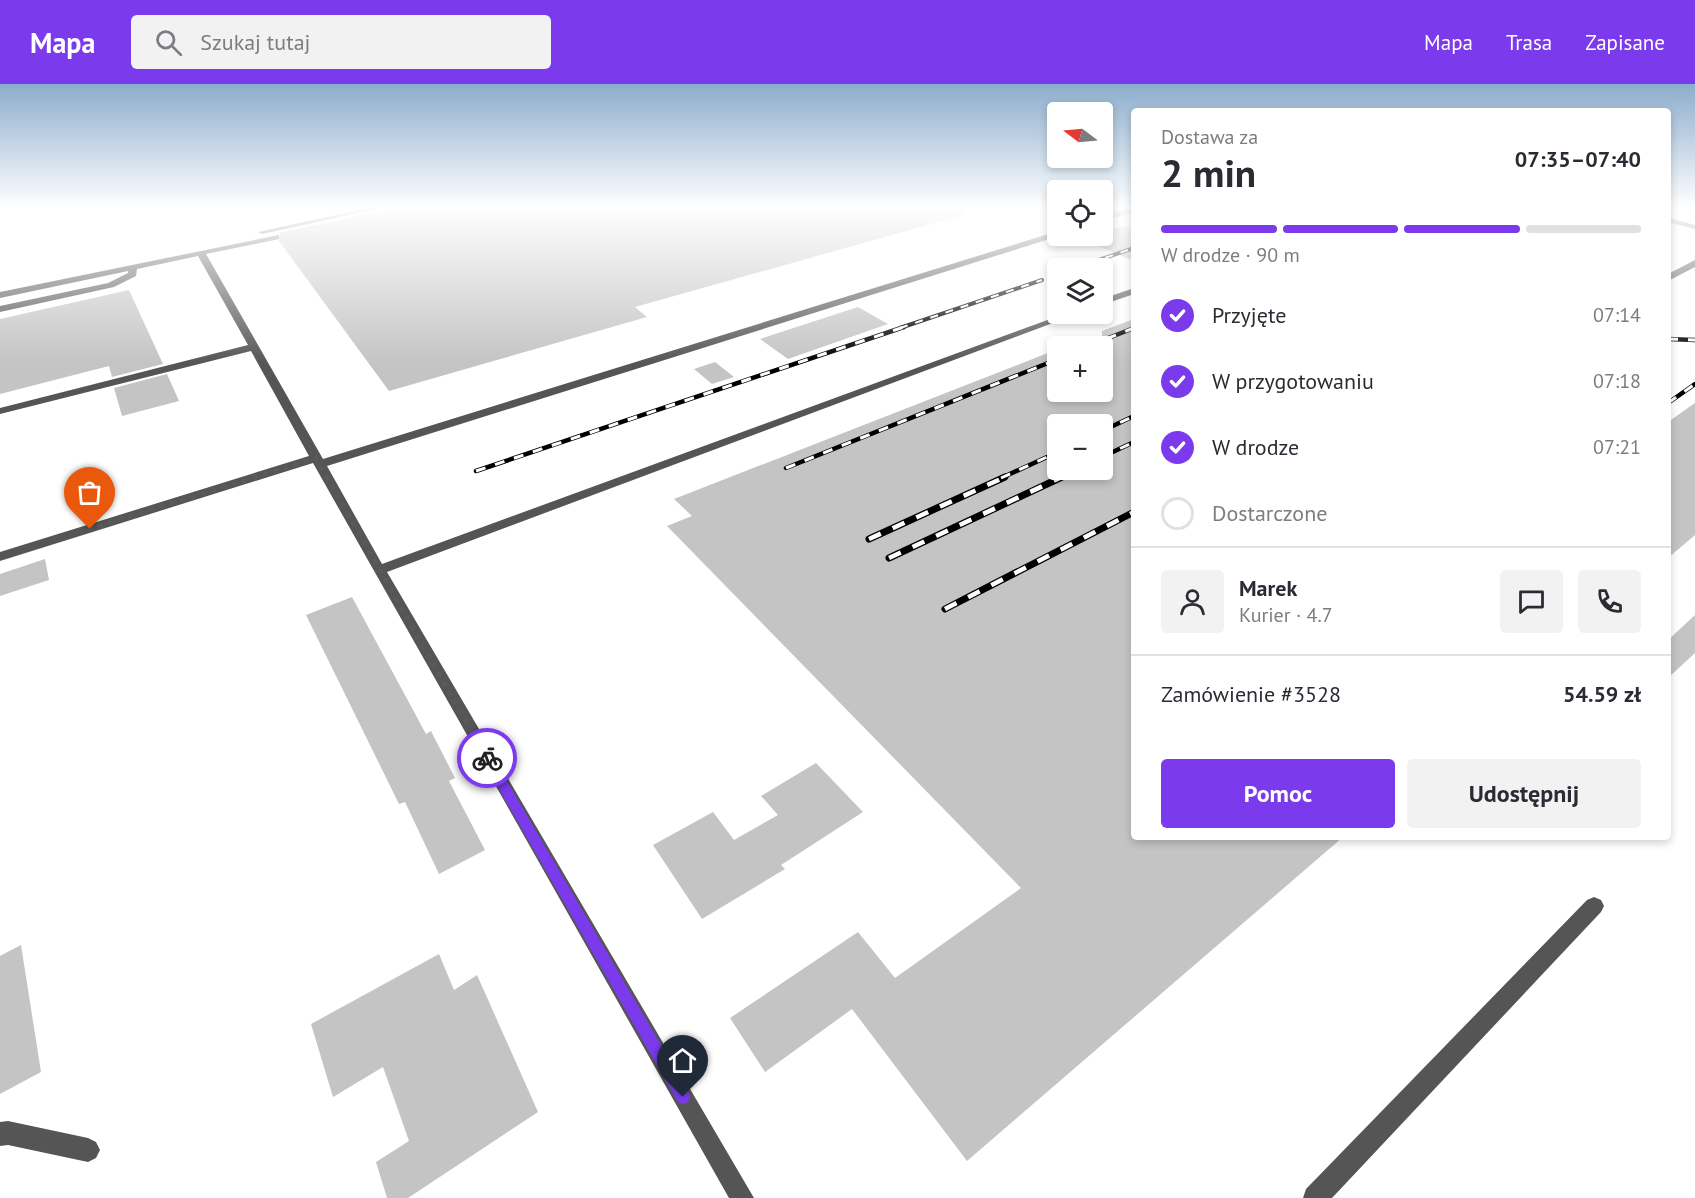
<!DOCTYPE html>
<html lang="pl">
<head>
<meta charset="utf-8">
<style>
  body { margin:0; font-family:"PT Sans",sans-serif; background:#f2f2f3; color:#2b2b33; height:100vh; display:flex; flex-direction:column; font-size:22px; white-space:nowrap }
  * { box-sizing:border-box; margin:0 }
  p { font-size:20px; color:#7c7c81 }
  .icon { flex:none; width:33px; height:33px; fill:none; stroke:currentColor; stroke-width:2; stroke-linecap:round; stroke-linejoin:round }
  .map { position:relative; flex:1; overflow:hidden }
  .sheet { position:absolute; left:1131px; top:24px; width:540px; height:732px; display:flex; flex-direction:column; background:#fff; border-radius:6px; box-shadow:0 3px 9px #0003 }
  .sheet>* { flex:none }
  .needle { width:39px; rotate:286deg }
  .tools { position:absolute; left:1047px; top:18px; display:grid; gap:12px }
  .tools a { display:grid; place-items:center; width:66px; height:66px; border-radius:6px; background:#fff; box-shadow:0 3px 9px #0003; font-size:30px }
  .pin { position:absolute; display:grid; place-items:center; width:51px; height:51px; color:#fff; margin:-62px -26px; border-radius:50% 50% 50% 0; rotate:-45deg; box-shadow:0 0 6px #0007 }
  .pin .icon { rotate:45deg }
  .courier { position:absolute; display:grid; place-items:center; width:60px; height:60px; margin:-30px; border:4px solid #7c3aed; border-radius:50%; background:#fff; color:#222; box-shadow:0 2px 8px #0007 }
  .summary em { font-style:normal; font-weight:800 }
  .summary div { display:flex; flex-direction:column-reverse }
  .summary { display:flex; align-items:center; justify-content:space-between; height:102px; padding:0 30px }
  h1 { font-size:39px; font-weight:800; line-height:45px }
  .bar { display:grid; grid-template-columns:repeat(4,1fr); gap:9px 6px; align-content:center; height:72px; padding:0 30px }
  .bar i { height:8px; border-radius:4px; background:#e1e1e2 }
  .bar .active { background:#7c3aed }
  .bar p { grid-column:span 4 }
  .line { display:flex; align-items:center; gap:15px; padding:0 30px; border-top:2px solid #e1e1e2 }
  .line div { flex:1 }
  .round { display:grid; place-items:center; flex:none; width:63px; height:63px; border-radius:6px; background:#f2f2f3 }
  ol { padding:0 30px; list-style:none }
  li { display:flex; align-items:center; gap:18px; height:66px }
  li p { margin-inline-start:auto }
  li .icon { padding:6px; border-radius:50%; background:#7c3aed; color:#fff; stroke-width:4 }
  li:last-child { color:#7c7c81 }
  li i { width:33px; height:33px; border:3px solid #e1e1e2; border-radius:50% }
  .primary-button { display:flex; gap:12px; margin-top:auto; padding:12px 30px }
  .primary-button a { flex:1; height:69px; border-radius:6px; background:#7c3aed; color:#fff; font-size:24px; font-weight:800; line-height:69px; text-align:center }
  .primary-button a+a { background:#f2f2f3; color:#2b2b33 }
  header { display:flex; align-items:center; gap:36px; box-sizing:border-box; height:84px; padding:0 30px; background:#7c3aed; color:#fff }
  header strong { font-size:28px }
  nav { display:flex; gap:33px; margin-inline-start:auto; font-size:21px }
  .search { width:420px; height:54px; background:#f2f2f3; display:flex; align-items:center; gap:15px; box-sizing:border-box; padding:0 21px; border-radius:6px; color:#7c7c81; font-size:22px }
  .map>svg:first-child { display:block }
  .building { fill:#c4c4c4; fill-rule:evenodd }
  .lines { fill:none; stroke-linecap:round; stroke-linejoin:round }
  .minor { fill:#555; fill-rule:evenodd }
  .rail-far2-casing { stroke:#000; stroke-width:4 }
  .rail-far1-casing { stroke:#000; stroke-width:4.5 }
  .rail-casing { stroke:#000; stroke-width:7 }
  .rail-far2 { stroke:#fff; stroke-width:2; stroke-dasharray:8; stroke-linecap:butt }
  .rail-far1 { stroke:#fff; stroke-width:3; stroke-dasharray:10; stroke-linecap:butt }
  .rail { stroke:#fff; stroke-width:4.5; stroke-dasharray:13; stroke-linecap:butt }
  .route { fill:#7c3aed }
  .done { stroke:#595959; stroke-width:6; stroke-dasharray:0 10.8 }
</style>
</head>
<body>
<header>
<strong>Mapa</strong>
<div class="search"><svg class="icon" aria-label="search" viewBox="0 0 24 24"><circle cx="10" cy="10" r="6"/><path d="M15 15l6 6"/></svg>Szukaj tutaj</div>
<nav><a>Mapa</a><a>Trasa</a><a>Zapisane</a></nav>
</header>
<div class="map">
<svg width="1695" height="1114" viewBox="0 0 1695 1114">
  <rect width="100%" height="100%" fill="#fff"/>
  <!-- building -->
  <path class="building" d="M 394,124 L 966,124 L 967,130 L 635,223 L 647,233 L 389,307 L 279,157 L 280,149 L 273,150 Z
    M 1123,142 L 1134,146 L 1134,177 L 1081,155 L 1102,152 L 1102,148 Z
    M 129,206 L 163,280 L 112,293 L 109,282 L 0,310 L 0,235 Z
    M 858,223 L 888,240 L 788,275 L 760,255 Z
    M 1134,235 L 1134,753 L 1343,753 L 967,1077 L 852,925 L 765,988 L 730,934 L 858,848 L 895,894 L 1021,804 L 667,442 L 692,432 L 674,415 L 1058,265 L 1058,308 L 1102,308 L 1102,247 ZM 1058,340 L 1102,340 L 1102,386 L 1058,386 Z
    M 715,278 L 734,293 L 712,300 L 694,285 Z
    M 167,290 L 179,317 L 122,332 L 114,304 Z
    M 1695,319 L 1695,451 L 1668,474 L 1668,338 Z
    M 45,475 L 49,496 L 0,512 L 0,490 Z
    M 352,513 L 426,650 L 431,647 L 455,694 L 449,697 L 485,766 L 439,790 L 405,718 L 399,720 L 306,531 Z
    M 1695,531 L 1695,569 L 1668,594 L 1668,556 Z
    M 816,679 L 863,728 L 781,781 L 785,785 L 702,835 L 653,761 L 713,728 L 734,756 L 778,731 L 761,712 Z
    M 21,861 L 41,988 L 0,1010 L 0,872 Z
    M 439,870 L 454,906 L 477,891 L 538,1028 L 408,1114 L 387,1114 L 376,1078 L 409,1057 L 383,983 L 333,1013 L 311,940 Z"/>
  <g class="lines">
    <!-- minor -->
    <path class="minor" d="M 368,124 L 382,124 L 262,150 L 258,148 Z
      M 1130,124 L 1134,124 L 1134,128 L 1102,137 L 1102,132 Z
      M 1668,134 L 1695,141 L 1695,145 L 1668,138 Z
      M 1058,147 L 1059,152 L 327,382 L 382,480 L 1064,230 L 1077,230 L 387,488 L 754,1114 L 729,1114 L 313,379 L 0,477 L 0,468 L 309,372 L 251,267 L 0,330 L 0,324 L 248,261 L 198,172 L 137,185 L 136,192 L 114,203 L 0,228 L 0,222 L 108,199 L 128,189 L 128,187 L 0,214 L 0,208 L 279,151 L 279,155 L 206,170 L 323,375 Z
      M 1695,176 L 1695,183 L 1668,197 L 1668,190 Z
      M 1134,204 L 1134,210 L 1102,221 L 1102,215 Z
      M 1594,813 L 1601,816 L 1604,822 L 1601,828 L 1332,1114 L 1303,1114 L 1306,1105 L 1587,816 Z
      M 8,1037 L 88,1054 L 96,1058 L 100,1066 L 96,1074 L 88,1078 L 8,1061 L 0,1062 L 0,1038 Z"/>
    <!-- rail-far2 casing -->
    <g class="rail-far2-casing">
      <path id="rail-far2" d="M 1075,184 L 1134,164
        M 900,244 L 1042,196"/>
    </g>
    <!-- rail-far1 casing -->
    <g class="rail-far1-casing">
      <path id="rail-far1" d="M 1668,255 L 1695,256
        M 1088,262 L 1134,244
        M 1668,319 L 1695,300
        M 1102,347 L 1134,332
        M 1102,373 L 1134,358
        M 786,384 L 1058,275
        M 476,387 L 904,243
        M 1001,394 L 1058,368
        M 1059,394 L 1076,386"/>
    </g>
    <!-- rail casing -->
    <g class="rail-casing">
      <path id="rail" d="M 869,455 L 1005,393
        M 889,474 L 1062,393
        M 945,525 L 1134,428"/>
    </g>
    <!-- rail-far2 -->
    <use href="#rail-far2" class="rail-far2"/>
    <!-- rail-far1 -->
    <use href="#rail-far1" class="rail-far1"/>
    <!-- rail -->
    <use href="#rail" class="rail"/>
  </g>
  <!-- sky -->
  <linearGradient id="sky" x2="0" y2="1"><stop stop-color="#8cadcc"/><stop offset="0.44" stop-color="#fff"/><stop offset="1" stop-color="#fff" stop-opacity="0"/></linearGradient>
  <rect width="1695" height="280" fill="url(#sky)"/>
  <!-- route -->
  <path class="route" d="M 487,669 L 491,670 L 688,1007 L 690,1013 L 688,1018 L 683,1020 L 678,1018 L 483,677 L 483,670 Z"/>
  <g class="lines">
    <!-- done -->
    <path class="done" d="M 90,445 L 316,374 L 487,674"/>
  </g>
</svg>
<div class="tools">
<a><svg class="needle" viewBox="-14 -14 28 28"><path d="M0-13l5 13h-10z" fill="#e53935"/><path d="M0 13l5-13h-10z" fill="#7c7c81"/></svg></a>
<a><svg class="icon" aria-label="locate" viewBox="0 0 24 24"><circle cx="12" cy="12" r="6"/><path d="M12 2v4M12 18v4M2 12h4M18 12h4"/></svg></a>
<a><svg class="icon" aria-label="layers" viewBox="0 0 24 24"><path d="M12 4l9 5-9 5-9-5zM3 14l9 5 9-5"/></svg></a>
<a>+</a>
<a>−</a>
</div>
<div class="pin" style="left:90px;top:445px;background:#ea580c"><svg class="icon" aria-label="bag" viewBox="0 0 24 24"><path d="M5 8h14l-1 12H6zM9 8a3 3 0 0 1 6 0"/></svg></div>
<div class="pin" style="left:683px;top:1013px;background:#1f2937"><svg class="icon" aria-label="home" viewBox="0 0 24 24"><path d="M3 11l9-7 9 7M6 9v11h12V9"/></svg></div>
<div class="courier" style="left:487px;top:674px"><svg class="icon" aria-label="bike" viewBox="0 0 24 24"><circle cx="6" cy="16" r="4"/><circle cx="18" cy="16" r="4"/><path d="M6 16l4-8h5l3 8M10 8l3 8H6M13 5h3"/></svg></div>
<section class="sheet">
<div class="summary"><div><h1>2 min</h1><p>Dostawa za</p></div><em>07:35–07:40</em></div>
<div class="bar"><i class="active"></i><i class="active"></i><i class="active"></i><i></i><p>W drodze · 90 m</p></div>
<ol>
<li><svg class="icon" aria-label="check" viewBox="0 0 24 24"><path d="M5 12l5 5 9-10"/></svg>Przyjęte<p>07:14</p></li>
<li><svg class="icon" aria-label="check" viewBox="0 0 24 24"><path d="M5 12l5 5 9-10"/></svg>W przygotowaniu<p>07:18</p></li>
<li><svg class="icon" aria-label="check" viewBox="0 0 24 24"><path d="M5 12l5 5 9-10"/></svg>W drodze<p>07:21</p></li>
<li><i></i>Dostarczone</li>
</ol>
<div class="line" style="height:108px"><a class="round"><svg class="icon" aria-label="person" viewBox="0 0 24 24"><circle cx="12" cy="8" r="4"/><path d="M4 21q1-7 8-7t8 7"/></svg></a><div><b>Marek</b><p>Kurier · 4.7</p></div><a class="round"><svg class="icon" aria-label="chat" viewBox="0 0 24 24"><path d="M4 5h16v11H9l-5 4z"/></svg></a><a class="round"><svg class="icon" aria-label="phone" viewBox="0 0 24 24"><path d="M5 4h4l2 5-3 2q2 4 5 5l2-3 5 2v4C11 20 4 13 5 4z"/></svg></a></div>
<div class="line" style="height:78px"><div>Zamówienie #3528</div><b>54.59 zł</b></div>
<div class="primary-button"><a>Pomoc</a><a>Udostępnij</a></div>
</section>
</div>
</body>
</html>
